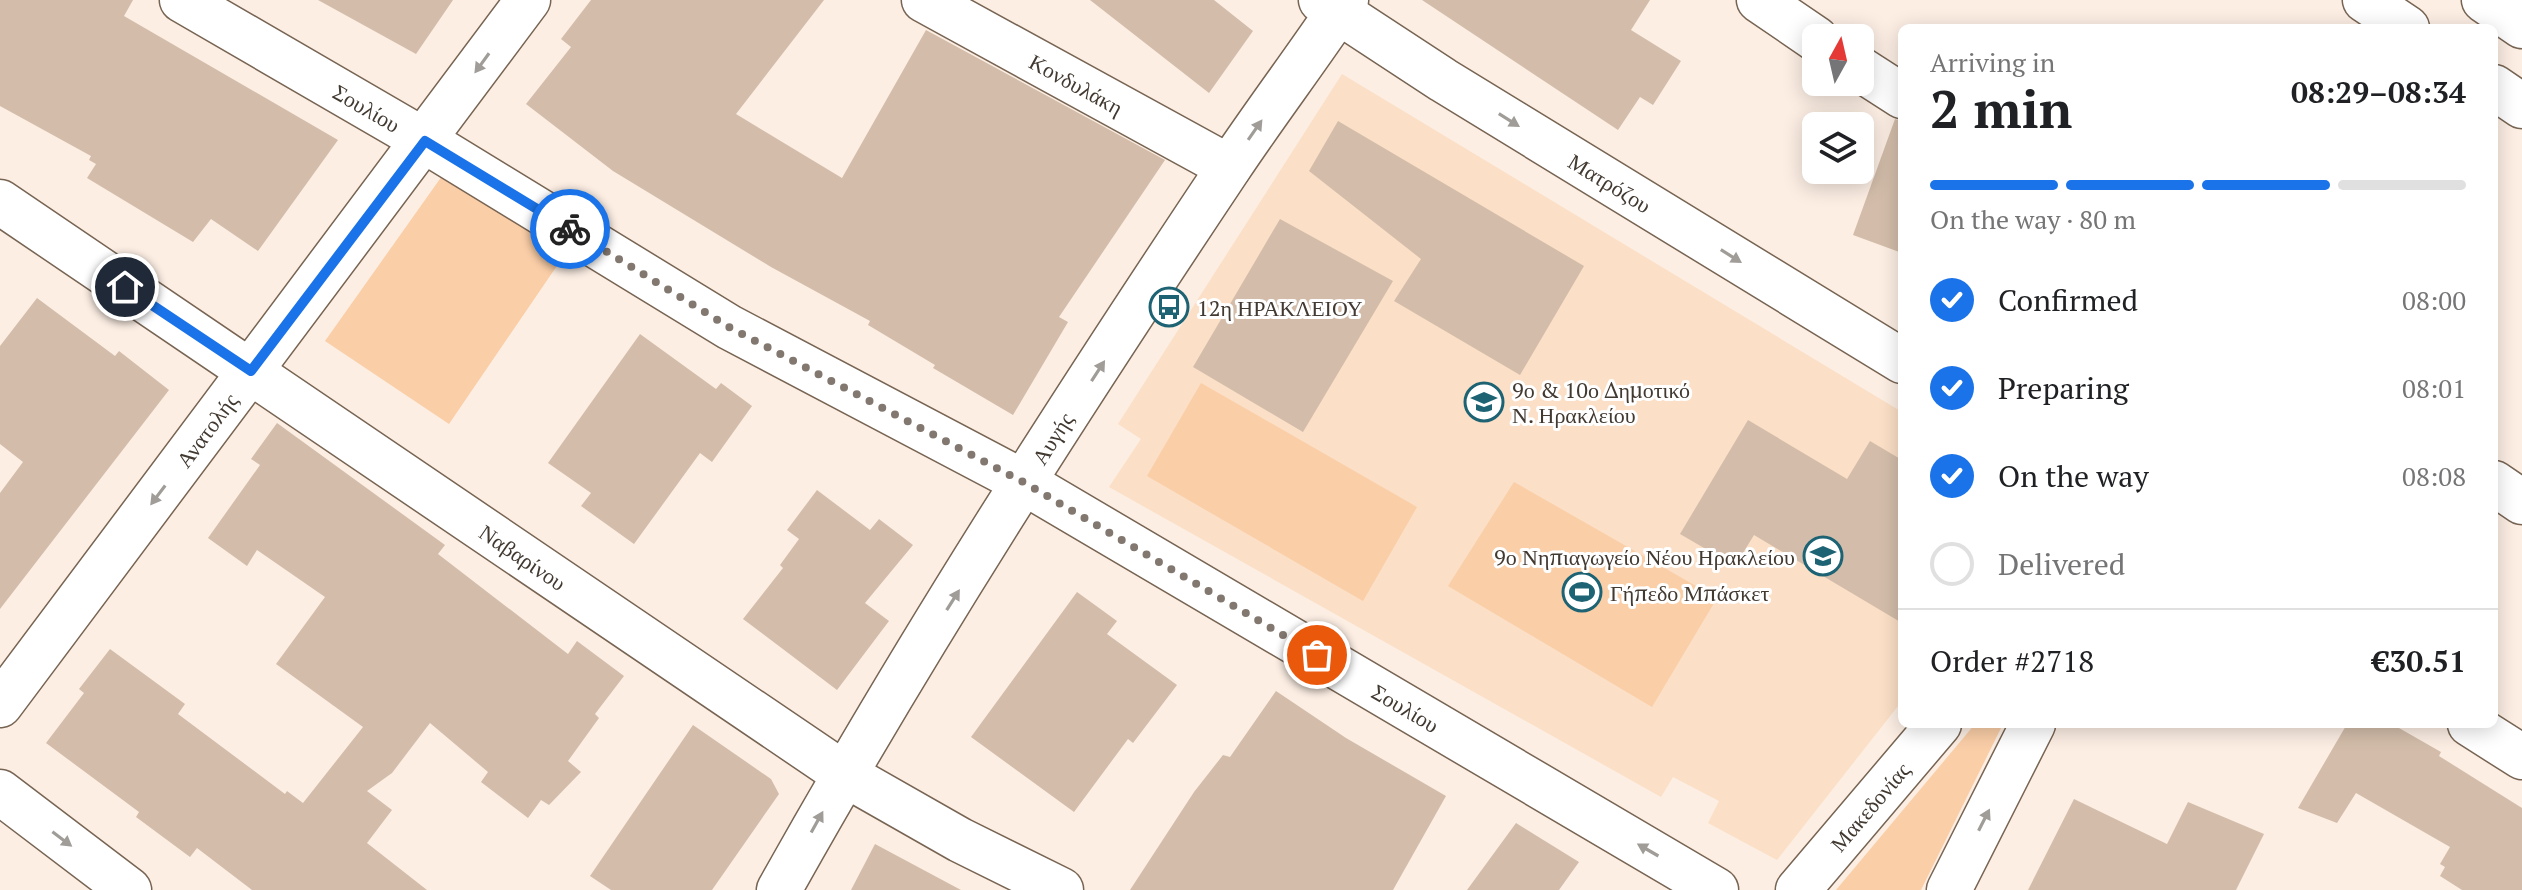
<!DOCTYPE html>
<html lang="en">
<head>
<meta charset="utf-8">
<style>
  body { margin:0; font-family:"PT Serif",serif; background:#f2f2f2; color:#202124; height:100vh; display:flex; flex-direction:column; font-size:30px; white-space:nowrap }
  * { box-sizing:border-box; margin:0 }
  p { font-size:26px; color:#757577 }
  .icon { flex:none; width:44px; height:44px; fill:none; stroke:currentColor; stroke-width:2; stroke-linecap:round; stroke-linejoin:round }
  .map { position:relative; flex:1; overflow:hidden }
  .side { position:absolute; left:1898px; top:24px; width:600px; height:704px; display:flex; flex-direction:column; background:#fff; border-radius:12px; box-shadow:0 4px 20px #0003 }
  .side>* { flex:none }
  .needle { width:52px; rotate:8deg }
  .tools { position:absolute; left:1802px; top:24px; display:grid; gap:16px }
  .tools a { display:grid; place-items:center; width:72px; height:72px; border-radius:12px; background:#fff; box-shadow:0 4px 20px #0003; font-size:40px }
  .pin { position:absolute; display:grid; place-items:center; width:68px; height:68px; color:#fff; margin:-34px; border:4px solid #fff; border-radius:50%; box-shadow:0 2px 8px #0007 }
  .courier { position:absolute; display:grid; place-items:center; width:80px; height:80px; margin:-40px; border:6px solid #1a73e8; border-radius:50%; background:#fff; color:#222; box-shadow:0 2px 10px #0007 }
  .head em { font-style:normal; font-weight:600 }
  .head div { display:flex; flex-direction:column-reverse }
  .head { display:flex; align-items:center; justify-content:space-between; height:136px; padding:0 32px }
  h1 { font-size:52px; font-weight:600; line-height:60px }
  .bar { display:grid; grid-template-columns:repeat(4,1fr); gap:12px 8px; align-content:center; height:96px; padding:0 32px }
  .bar i { height:10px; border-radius:6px; background:#e0e0e0 }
  .bar .on { background:#1a73e8 }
  .bar p { grid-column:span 4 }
  .line { display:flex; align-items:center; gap:20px; padding:0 32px; border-top:2px solid #e0e0e0 }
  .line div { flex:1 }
  ol { padding:0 32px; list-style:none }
  li { display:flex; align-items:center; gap:24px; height:88px }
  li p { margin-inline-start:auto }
  li .icon { padding:8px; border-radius:50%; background:#1a73e8; color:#fff; stroke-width:4 }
  li:last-child { color:#757577 }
  li i { width:44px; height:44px; border:4px solid #e0e0e0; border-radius:50% }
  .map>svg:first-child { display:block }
  .built { fill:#fbdfc6 }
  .green { fill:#facea7 }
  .building { fill:#d3bdaa }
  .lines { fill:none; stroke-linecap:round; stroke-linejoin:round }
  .street-casing { stroke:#776453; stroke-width:47 }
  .secondary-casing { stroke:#776453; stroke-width:47 }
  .street { stroke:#fff; stroke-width:44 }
  .secondary { stroke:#fff; stroke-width:44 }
  .oneway { fill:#a09c98 }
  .done { stroke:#83786f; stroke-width:8; stroke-dasharray:0 14.4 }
  .route { stroke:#1a73e8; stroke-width:10 }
  .labels { text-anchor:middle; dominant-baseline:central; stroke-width:6; stroke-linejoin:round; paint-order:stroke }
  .street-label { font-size:22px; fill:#423931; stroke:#fff }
  .poi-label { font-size:22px; fill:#423931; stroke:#fff; text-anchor:start }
</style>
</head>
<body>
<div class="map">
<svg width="2522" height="890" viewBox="0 0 2522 890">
  <rect width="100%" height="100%" fill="#fceee3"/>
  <!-- built -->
  <path class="built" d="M 1342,74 L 1902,412 L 1902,701 L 1777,860 L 1708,823 L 1719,801 L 1673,777 L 1661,797 L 1109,487 L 1141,439 L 1118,424 Z"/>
  <!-- green -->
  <path class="green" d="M 442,176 L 565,254 L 449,424 L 325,341 Z
    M 1201,383 L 1417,507 L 1363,601 L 1147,476 Z
    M 1514,482 L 1717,598 L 1652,707 L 1448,586 Z
    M 1975,724 L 2003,724 L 1921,890 L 1836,890 Z"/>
  <!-- building -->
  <path class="building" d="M 0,0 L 133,0 L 124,16 L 338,140 L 258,251 L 211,219 L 193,242 L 87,178 L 96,164 L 89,160 L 91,156 L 0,106 Z
    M 318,0 L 453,0 L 416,54 Z
    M 591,0 L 824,0 L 736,114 L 842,178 L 926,30 L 1165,160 L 1059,317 L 1068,322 L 1013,415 L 933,368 L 935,365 L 868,325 L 870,321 L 771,267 L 613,171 L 526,104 L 571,47 L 561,39 Z
    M 1090,0 L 1214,0 L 1253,31 L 1209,93 Z
    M 1422,0 L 1650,0 L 1631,30 L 1681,61 L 1653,105 L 1640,97 L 1618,130 Z
    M 1895,119 L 1902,121 L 1902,253 L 1853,235 Z
    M 1338,121 L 1584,266 L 1520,375 L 1394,301 L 1421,259 L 1309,171 Z
    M 1280,219 L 1393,281 L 1303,432 L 1193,367 Z
    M 37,298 L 115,356 L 119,351 L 169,390 L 0,609 L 0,493 L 23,462 L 0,444 L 0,346 Z
    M 640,334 L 716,389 L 721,383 L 752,406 L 712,462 L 700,453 L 634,544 L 581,506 L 591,493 L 548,463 Z
    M 1748,420 L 1847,479 L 1870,441 L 1902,460 L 1902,623 L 1754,535 L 1735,566 L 1680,534 Z
    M 277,423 L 445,545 L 438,554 L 568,654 L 577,641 L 624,676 L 595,714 L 599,718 L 568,761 L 581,772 L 549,805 L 541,800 L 528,818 L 481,782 L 488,772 L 430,723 L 392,773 L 367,791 L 392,810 L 367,843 L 427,890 L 252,890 L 197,848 L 190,857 L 136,817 L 139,812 L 46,743 L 84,693 L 79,689 L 110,649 L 185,704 L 178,714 L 285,794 L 287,791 L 303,803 L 363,727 L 276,664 L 325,597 L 257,550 L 247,566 L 208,538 L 260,465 L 251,459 Z
    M 817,490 L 870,530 L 879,519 L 913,545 L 865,603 L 889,621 L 837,690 L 743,619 L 783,568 L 780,565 L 799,539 L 787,530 Z
    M 1077,592 L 1117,621 L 1107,634 L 1177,685 L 1133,743 L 1128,739 L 1074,812 L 971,737 Z
    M 1276,691 L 1346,738 L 1446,796 L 1393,890 L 1130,890 L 1194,792 L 1223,755 L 1230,757 Z
    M 2347,724 L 2392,724 L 2441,752 L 2439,756 L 2522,808 L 2522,890 L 2462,890 L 2440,876 L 2445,867 L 2440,864 L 2450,847 L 2356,793 L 2337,823 L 2298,808 Z
    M 693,725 L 771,779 L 779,794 L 712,890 L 611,890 L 590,876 Z
    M 2074,799 L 2167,844 L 2188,802 L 2264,834 L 2236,890 L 2028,890 Z
    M 1516,823 L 1579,862 L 1559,890 L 1467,890 Z
    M 875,844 L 961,890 L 851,890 Z"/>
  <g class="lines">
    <!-- street casing -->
    <g class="street-casing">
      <g id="street">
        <path id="s1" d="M 182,0 L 425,141 L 729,327 L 1025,483 L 1716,890"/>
        <path id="s2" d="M 924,0 L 1229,167"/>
        <path id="s3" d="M 1321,0 L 1443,80 L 1902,361"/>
        <path d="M 1759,0 L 1816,39"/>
        <path d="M 1860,69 L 1902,96"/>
        <path id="s4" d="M 0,202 L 844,774 L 960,840 L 1061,890"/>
        <path d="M 2494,483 L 2522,502"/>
        <path d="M 2470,724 L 2522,757"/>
        <path d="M 0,792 L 129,890"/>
        <path id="s5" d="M 1798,890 L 1939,724"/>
        <path d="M 1949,890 L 2033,724"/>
      </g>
    </g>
    <!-- secondary casing -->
    <g class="secondary-casing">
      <g id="secondary">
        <path d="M 2365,0 L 2407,28"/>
        <path d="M 2484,0 L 2522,26"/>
        <path d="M 2494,87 L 2522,106"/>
        <path id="s6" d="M 0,705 L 528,0"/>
        <path id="s7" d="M 779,890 C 917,643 1071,404 1228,169 C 1266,112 1308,57 1346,0"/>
      </g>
    </g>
    <!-- street -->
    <use href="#street" class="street"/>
    <!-- secondary -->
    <use href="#secondary" class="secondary"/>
  </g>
  <!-- one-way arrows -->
  <defs><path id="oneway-solid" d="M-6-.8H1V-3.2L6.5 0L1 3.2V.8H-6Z" transform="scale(2)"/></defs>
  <g class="oneway">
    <use href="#oneway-solid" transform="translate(482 63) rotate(126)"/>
    <use href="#oneway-solid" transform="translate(1509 120) rotate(32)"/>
    <use href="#oneway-solid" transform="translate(1255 130) rotate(-55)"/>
    <use href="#oneway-solid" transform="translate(1731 256) rotate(32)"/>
    <use href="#oneway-solid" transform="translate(1098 371) rotate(-57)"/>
    <use href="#oneway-solid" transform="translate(158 495) rotate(127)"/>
    <use href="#oneway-solid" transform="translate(953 600) rotate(-58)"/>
    <use href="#oneway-solid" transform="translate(1984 820) rotate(-63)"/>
    <use href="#oneway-solid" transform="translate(817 822) rotate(-61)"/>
    <use href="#oneway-solid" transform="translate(62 839) rotate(37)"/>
    <use href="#oneway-solid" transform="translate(1648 850) rotate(-150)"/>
  </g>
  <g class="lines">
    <!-- done -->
    <path class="done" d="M 570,229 L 729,327 L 1025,483 L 1317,655"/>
    <!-- route -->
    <path class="route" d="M 125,287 L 251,371 L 425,141 L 570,229"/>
  </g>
  <!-- icons -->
  <defs>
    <g id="bus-ring" transform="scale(2)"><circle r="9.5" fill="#fff" stroke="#1d6373" stroke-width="1.5"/><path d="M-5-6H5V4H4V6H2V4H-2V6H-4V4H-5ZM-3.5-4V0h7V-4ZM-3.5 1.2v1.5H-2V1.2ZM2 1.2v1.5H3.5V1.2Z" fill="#1d6373"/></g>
    <g id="school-ring" transform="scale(2)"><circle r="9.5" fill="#fff" stroke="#1d6373" stroke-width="1.5"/><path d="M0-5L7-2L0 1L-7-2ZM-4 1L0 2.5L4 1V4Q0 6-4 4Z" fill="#1d6373"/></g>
    <g id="stadium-ring" transform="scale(2)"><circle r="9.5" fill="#fff" stroke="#1d6373" stroke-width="1.5"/><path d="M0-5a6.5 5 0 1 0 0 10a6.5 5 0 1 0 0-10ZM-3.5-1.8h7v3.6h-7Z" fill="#1d6373"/></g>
  </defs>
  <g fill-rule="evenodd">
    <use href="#bus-ring" x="1169" y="307"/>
    <use href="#school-ring" x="1484" y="402"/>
    <use href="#school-ring" x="1823" y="556"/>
    <use href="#stadium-ring" x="1582" y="592"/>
  </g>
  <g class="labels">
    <!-- street labels -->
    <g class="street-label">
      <text stroke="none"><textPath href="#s2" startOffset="174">Κονδυλάκη</textPath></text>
      <text stroke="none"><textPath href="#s1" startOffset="214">Σουλίου</textPath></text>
      <text stroke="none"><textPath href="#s3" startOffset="342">Ματρόζου</textPath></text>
      <text stroke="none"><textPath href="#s6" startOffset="344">Ανατολής</textPath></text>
      <text stroke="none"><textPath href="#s7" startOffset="528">Αυγής</textPath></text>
      <text stroke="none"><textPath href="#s4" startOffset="632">Ναβαρίνου</textPath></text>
      <text stroke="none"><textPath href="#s1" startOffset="1414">Σουλίου</textPath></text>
      <text stroke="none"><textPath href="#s5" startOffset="110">Μακεδονίας</textPath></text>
    </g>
    <!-- poi labels -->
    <g class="poi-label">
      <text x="1197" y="307">12η ΗΡΑΚΛΕΙΟΥ</text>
      <text x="1512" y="389">9ο &amp; 10ο Δημοτικό<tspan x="1512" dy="25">Ν. Ηρακλείου</tspan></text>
      <text x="1795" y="556" text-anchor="end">9ο Νηπιαγωγείο Νέου Ηρακλείου</text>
      <text x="1610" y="592">Γήπεδο Μπάσκετ</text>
    </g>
  </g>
</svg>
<div class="tools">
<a><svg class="needle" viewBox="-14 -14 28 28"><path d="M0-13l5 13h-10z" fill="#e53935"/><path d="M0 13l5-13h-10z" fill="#757577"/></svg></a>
<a><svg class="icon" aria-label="layers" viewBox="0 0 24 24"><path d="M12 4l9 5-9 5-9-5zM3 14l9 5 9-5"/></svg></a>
</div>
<div class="pin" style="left:1317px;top:655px;background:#ea580c"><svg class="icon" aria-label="bag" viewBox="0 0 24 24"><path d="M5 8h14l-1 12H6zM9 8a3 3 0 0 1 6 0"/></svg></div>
<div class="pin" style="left:125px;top:287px;background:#1f2937"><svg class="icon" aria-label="home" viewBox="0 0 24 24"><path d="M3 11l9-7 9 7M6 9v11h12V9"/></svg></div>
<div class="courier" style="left:570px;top:229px"><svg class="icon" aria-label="bike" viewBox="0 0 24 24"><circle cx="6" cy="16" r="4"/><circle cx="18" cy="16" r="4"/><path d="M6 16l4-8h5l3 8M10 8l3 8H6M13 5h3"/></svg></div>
<section class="side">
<div class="head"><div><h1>2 min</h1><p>Arriving in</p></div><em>08:29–08:34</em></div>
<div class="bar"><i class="on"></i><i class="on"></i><i class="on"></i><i></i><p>On the way · 80 m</p></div>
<ol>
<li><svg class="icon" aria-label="check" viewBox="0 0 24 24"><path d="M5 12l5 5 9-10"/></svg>Confirmed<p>08:00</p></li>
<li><svg class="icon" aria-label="check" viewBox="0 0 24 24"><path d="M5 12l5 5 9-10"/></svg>Preparing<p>08:01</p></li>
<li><svg class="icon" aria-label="check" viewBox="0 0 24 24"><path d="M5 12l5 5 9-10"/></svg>On the way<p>08:08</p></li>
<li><i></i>Delivered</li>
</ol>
<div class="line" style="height:104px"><div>Order #2718</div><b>€30.51</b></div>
</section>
</div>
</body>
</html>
